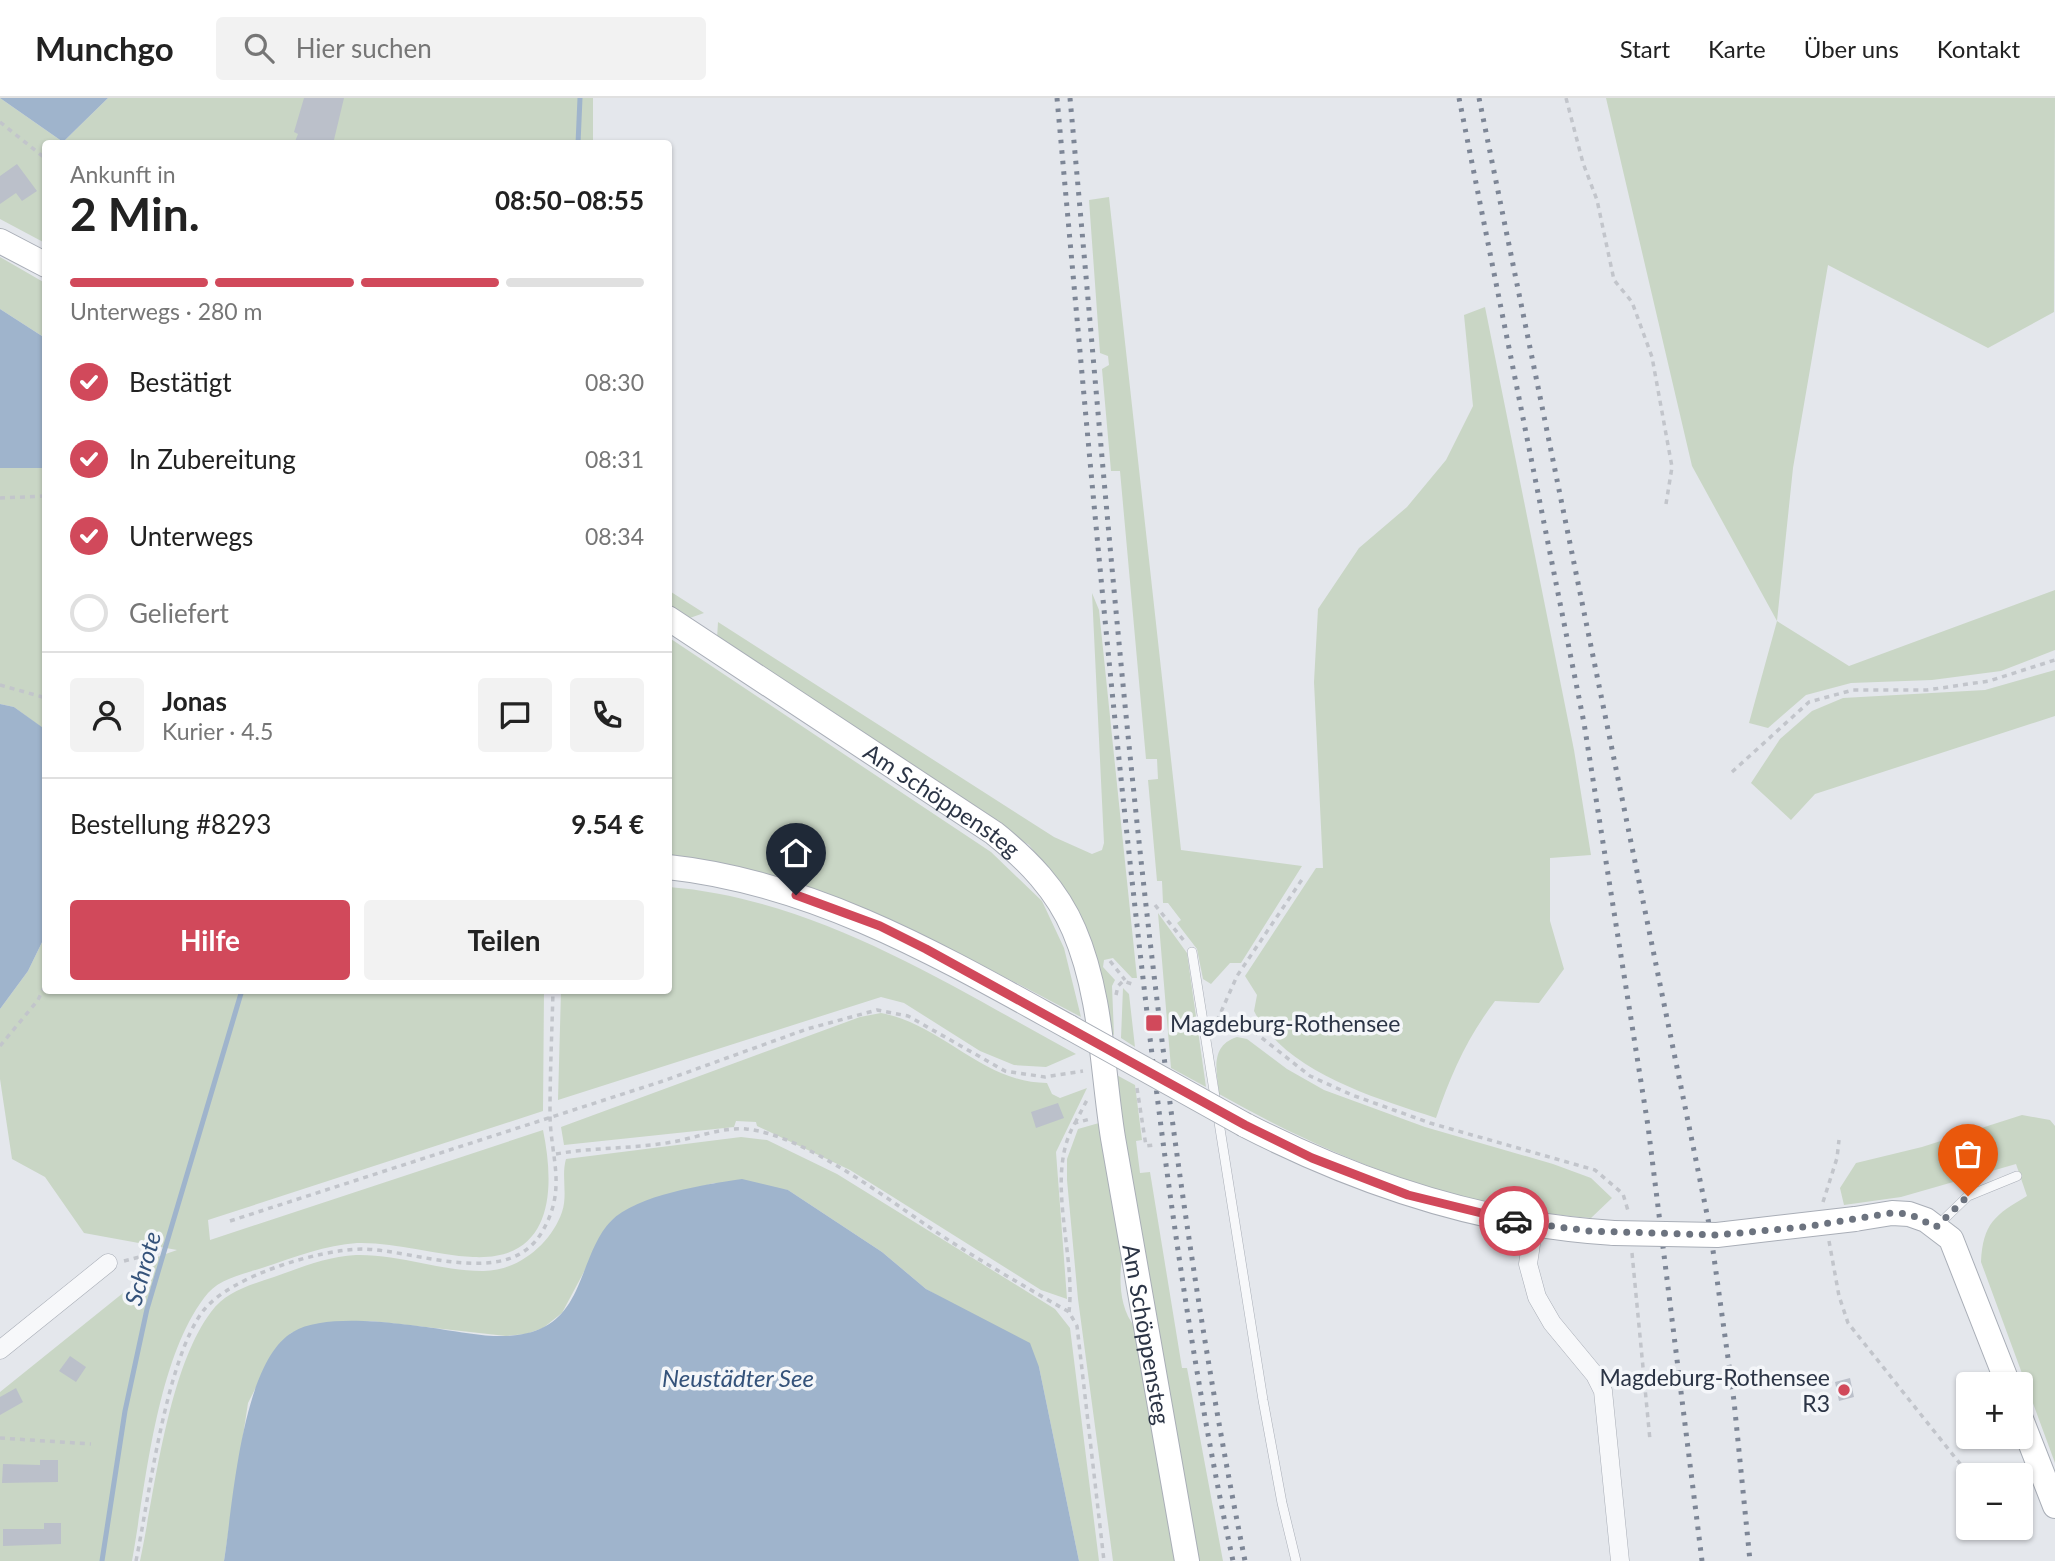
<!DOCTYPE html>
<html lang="de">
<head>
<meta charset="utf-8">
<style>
  body { margin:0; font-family:Lato,sans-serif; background:#f2f2f2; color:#222; height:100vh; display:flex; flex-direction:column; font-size:26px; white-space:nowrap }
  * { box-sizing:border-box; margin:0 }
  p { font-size:23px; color:#767676 }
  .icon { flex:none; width:38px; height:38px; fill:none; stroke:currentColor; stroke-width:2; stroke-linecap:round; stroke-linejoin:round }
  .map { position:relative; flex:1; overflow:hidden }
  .panel { position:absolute; left:42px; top:42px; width:630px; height:854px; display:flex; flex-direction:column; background:#fff; border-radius:7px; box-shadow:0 2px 5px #0004 }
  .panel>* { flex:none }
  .tools { position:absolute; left:1956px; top:1274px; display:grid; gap:14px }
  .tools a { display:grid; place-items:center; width:77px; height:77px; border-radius:7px; background:#fff; box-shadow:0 2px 5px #0004; font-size:35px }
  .pin { position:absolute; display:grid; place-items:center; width:60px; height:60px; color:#fff; margin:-72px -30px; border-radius:50% 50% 50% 0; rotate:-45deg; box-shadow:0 0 7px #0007 }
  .pin .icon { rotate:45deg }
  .courier { position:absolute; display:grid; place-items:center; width:70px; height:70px; margin:-35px; border:5px solid #d1495b; border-radius:50%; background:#fff; color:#222; box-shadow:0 2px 9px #0007 }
  .summary em { font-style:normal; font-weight:700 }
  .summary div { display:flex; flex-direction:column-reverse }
  .summary { display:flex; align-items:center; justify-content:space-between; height:119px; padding:0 28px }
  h1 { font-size:46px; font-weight:700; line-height:52px }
  .bar { display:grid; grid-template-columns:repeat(4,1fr); gap:10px 7px; align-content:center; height:84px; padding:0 28px }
  .bar i { height:9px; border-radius:5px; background:#e0e0e0 }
  .bar .current { background:#d1495b }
  .bar p { grid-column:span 4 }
  .line { display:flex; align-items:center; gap:18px; padding:0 28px; border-top:2px solid #e0e0e0 }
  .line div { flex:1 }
  .round { display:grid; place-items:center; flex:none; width:74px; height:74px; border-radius:7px; background:#f2f2f2 }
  ol { padding:0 28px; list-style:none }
  li { display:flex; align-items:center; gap:21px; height:77px }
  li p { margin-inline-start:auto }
  li .icon { padding:7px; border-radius:50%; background:#d1495b; color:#fff; stroke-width:4 }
  li:last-child { color:#767676 }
  li i { width:38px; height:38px; border:4px solid #e0e0e0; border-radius:50% }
  .action { display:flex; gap:14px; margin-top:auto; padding:14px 28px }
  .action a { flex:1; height:80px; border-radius:7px; background:#d1495b; color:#fff; font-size:28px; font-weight:700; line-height:80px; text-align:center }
  .action a+a { background:#f2f2f2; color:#222 }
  header { display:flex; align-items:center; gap:42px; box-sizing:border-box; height:98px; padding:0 35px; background:#fff; border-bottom:2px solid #e0e0e0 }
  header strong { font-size:33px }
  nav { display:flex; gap:38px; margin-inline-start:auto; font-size:24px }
  .search { width:490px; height:63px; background:#f2f2f2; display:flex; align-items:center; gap:18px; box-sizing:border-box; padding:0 24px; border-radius:7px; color:#767676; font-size:26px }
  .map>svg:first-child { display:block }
  .green { fill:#c9d6c5 }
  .water { fill:#9fb4cc }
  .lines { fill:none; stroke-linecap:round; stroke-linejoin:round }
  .stream { stroke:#9fb4cc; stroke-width:5 }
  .building { fill:#bbc0ca }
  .lane-casing { stroke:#a9aeb7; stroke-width:10 }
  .street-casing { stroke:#a9aeb7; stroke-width:19 }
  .secondary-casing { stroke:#a9aeb7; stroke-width:26 }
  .path { stroke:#c2c5cb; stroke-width:3.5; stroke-dasharray:5 5; stroke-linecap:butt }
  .lane { stroke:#f7f8fa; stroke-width:9 }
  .street { stroke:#f7f8fa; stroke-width:18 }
  .secondary { stroke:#fff; stroke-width:24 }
  .rail { stroke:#7d8696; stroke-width:5; stroke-dasharray:3.5 7; stroke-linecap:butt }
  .secondary-bridge-casing { stroke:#a9aeb7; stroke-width:26; stroke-linecap:butt }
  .secondary-bridge { stroke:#fff; stroke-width:24 }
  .done { stroke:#6c737f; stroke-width:7; stroke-dasharray:0 12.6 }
  .route { stroke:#d1495b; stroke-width:9 }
  .poi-dot { fill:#d1495b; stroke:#f4f6f9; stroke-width:2.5 }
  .labels { text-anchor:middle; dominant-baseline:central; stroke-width:7; stroke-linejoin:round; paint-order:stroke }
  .street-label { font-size:23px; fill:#2b3445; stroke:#f4f6f9 }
  .poi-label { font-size:23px; fill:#2b3445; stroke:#f4f6f9; text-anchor:start }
  .water-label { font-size:24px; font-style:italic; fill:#34527a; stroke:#f4f6f9 }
</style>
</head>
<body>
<header>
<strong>Munchgo</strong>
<div class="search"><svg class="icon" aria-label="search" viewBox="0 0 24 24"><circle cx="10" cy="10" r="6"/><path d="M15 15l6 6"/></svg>Hier suchen</div>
<nav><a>Start</a><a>Karte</a><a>Über uns</a><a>Kontakt</a></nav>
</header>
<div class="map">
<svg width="2055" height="1463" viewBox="0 0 2055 1463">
  <rect width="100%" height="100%" fill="#e4e7ec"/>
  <!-- green -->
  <path class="green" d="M 0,0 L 63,44 L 108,0 L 593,0 L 593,45 L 46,46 L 45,145 L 0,121 Z
    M 1606,0 L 2055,0 L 2054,214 L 1988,250 L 1828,167 L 1793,370 L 1777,523 L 1849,568 L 2055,492 L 2055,552 L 2001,573 L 1932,582 L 1851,585 L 1806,597 L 1768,630 L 1749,625 L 1777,523 L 1692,368 Z
    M 1109,99 L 1181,752 L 1302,768 L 1241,865 L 1230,865 L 1211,886 L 1203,881 L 1197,851 L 1177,825 L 1181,822 L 1168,805 L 1163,805 L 1162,783 L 1157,783 L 1148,682 L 1158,681 L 1157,661 L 1146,661 L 1120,373 L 1111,373 L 1102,271 L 1109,267 L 1108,258 L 1100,255 L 1089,102 Z
    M 0,159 L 45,185 L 45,240 L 0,211 Z
    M 1485,209 L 1574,652 L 1591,757 L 1550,760 L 1550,823 L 1564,871 L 1539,905 L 1495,903 C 1467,940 1451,976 1436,1020 C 1375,1000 1285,974 1254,913 L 1257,897 L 1245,878 L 1316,770 L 1323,770 L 1314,584 L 1318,511 L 1359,450 L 1407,409 L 1446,362 L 1473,308 L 1464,217 Z
    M 0,370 L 45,370 L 45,632 L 14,609 L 0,606 Z
    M 668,492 L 704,515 L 687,521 L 669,509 Z
    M 1092,495 L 1099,512 L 1137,880 L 1132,880 L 1113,860 L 1104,862 L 1103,869 L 1115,882 L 1112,888 L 1114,937 L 1106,933 L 1063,789 L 1029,747 L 717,541 L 718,524 L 1054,739 L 1092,756 L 1102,752 L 1104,745 Z
    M 668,539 L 991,754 L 1042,803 L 1064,850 L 1081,919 C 946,849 822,775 669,757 Z
    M 2055,572 L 2055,618 L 1815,696 L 1791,722 L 1751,685 L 1780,641 L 1812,613 L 1843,600 L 1985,592 Z
    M 669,789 C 817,801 949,887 1076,956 L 1046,969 L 1014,967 L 980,953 L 904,905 L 881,899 L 558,1002 L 561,893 L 668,892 Z
    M 1158,815 L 1187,855 L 1206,989 L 1171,970 Z
    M 45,838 L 46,892 L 544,893 L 543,1013 L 208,1122 L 210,1142 L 543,1032 C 555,1090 554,1163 473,1159 C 434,1157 396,1144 357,1145 C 326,1147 295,1159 265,1169 C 247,1175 221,1180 208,1195 C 157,1256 146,1385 132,1463 L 0,1463 L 0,1294 L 128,1191 L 141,1190 L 146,1163 L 177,1152 L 84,1135 L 45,1079 L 12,1061 L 0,981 L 0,911 L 28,873 Z
    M 1123,890 L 1129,896 L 1135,949 L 1121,940 Z
    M 881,915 C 942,926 983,985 1047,985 L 1052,996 L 1060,1000 L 1087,990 L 1056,1054 L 1067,1201 L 1041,1192 L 850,1072 L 757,1028 L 756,1024 L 736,1023 L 734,1029 L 564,1047 L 561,1029 L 860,919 Z
    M 1237,939 L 1247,941 L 1287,971 L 1324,992 L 1425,1029 L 1553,1066 L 1591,1080 L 1612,1100 L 1591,1120 C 1456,1109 1336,1062 1219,996 C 1217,974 1209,948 1237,939 Z
    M 1111,974 L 1135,987 L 1142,1042 L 1136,1043 L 1140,1075 L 1150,1074 L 1182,1270 L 1187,1270 L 1223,1463 L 1197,1463 Z
    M 2022,1017 L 2050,1022 L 2055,1028 L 2055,1365 L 1981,1164 C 1983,1125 1995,1117 2027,1098 L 2016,1066 L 1901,1099 L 1844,1107 L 1840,1090 L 1856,1065 L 1922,1049 Z
    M 1099,1025 L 1122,1158 C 1119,1181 1119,1210 1135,1229 L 1179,1463 L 1113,1463 L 1078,1201 L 1067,1082 L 1067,1061 L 1078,1031 Z
    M 741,1039 L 767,1042 L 837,1076 L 1055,1211 L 1070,1230 L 1099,1463 L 1079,1463 L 1039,1269 L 978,1221 L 926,1191 L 882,1154 L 788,1092 L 714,1085 L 634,1108 L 611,1123 L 562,1215 L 543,1230 L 526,1236 L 506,1238 L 371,1223 L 318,1227 L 291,1235 L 274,1254 L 248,1305 L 224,1463 L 140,1463 C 155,1392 168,1271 211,1214 C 226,1193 250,1187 274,1179 C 300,1170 328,1158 356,1157 C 399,1156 440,1173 482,1173 C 517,1174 551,1146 562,1114 C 568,1097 561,1078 566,1061 Z"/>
  <!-- water -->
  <path class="water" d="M 0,0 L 108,0 L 63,44 Z
    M 0,211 L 45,240 L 45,370 L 0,370 Z
    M 0,606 L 14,609 L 46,632 L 45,838 L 28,873 L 0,911 Z
    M 742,1081 L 788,1092 L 882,1154 L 926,1191 L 1030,1245 L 1039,1269 L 1079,1463 L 224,1463 C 233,1408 241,1264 293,1234 C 326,1214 402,1226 440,1231 C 473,1236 513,1245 544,1229 C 584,1209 582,1153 611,1123 C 636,1097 707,1086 742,1081 Z"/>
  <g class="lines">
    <!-- stream -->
    <path class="stream" d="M 578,46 L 580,0
      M 102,1463 L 125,1313 L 147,1211 L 242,892"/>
  </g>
  <!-- building -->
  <path class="building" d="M 304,0 L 344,0 L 333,46 L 294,46 L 298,36 L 294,34 Z
    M 17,66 L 37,93 L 22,103 L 16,95 L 0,106 L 0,78 Z
    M 1058,1005 L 1064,1020 L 1036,1030 L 1031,1014 Z
    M 70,1258 L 86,1269 L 76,1284 L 59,1273 Z
    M 1850,1280 L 1854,1299 L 1839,1303 L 1835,1284 Z
    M 16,1290 L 23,1304 L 0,1317 L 0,1299 Z
    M 40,1362 L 58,1362 L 58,1384 L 2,1385 L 3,1366 L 40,1367 Z
    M 44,1425 L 61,1425 L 61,1446 L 3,1448 L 3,1431 L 44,1431 Z"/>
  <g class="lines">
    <!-- lane casing -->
    <g class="lane-casing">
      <path id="lane" d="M 1192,854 L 1263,1302 L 1282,1405 L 1296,1463
        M 1937,1128 L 1968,1098 L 2017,1078"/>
    </g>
    <!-- street casing -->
    <g class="street-casing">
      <path id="street" d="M 1534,1126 L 1528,1166 L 1537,1199 L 1552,1225 L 1595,1277 L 1603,1293 L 1620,1463
        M 0,1252 L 108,1165"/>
    </g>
    <!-- secondary casing -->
    <g class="secondary-casing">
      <g id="secondary">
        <path d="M 0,143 L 46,167"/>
        <path id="s1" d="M 668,520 L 994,735 C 1028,762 1057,792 1074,832 C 1102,897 1102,971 1113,1040 C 1137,1181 1162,1322 1187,1463"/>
        <path d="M 668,769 C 816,785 942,859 1069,929"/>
        <path d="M 1245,1027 C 1362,1087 1483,1127 1614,1135"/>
        <path d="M 1855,1121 L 1892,1115 L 1909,1116 L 1926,1122 L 1951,1141 L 2008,1286"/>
        <path d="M 2021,1321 L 2055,1408"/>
      </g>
    </g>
    <!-- path -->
    <path class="path" d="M 1566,0 L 1583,65 L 1597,102 L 1614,182 L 1632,204 L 1652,259 L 1672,369 L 1666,406
      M 0,24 L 46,61
      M 0,400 L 46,398
      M 0,587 L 46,600
      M 1732,674 L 1809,604 L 1853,592 L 1927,592 L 1989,583 L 2055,562
      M 1155,807 L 1185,844
      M 1110,863 L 1125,882
      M 1116,897 L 1118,888 L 1123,883 L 1135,887
      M 1217,923 L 1243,925 L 1310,978 L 1352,997 L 1430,1025 L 1595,1072 L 1623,1096 L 1629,1116
      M 1217,923 L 1237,878 L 1303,780
      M 0,948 L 38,902 L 46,885
      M 1137,990 L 1146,1048 L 1154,1047
      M 1075,1025 L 1087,1002
      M 556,1056 C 594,1049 634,1051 672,1044 C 696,1040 721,1029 746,1031 C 808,1037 897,1109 950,1143 C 989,1168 1029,1191 1069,1214 L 1077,1228 L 1104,1463
      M 1823,1104 L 1837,1060 L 1839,1042
      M 230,1123 L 663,983 L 807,931 L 877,912 L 908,918 L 1005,973 L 1045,979 L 1083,973
      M 1829,1143 L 1839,1198 L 1848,1225 L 1969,1377
      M 1632,1155 L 1650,1342
      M 124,1163 L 155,1155
      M 1069,1214 C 1076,1153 1044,1078 1075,1025 L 1090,1021
      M 0,1340 L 91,1346
      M 2021,1412 L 2033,1412
      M 136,1463 C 149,1399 166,1262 203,1213 C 230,1178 320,1151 363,1151 C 416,1152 508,1192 542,1134 C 568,1090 550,1059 550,1015 C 550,974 552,933 553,892"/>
    <!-- lane -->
    <use href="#lane" class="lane"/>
    <!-- street -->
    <use href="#street" class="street"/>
    <!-- secondary -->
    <use href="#secondary" class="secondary"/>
    <!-- rail -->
    <path class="rail" d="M 1057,0 C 1081,261 1103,522 1132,782 C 1157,1010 1185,1238 1233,1463
      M 1070,0 C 1115,489 1148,981 1245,1463
      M 1459,0 L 1584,625 L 1648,1028 L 1702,1463
      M 1479,0 L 1710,1131 L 1734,1303 L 1750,1463"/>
    <!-- secondary-bridge casing -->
    <g class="secondary-bridge-casing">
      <path id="secondary-bridge" d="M 1069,929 L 1245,1027
        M 1614,1135 L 1717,1137 L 1855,1121"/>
    </g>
    <!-- secondary-bridge -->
    <use href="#secondary-bridge" class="secondary-bridge"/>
  </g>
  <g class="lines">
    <!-- done -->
    <path class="done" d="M 1514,1123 L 1589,1133 L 1717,1137 L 1804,1129 L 1892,1115 L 1909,1116 L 1936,1129 L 1968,1098"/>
    <!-- route -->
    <path class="route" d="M 796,797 L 880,828 L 926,851 L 1245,1027 L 1312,1060 L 1408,1097 L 1514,1123"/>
  </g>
  <!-- markers -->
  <g class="poi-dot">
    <rect x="1145" y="916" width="18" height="18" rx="3.5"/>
    <circle cx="1844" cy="1292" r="7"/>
  </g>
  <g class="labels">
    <!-- street labels -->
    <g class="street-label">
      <text stroke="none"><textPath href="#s1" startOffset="329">Am Schöppensteg</textPath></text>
      <text stroke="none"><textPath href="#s1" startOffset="929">Am Schöppensteg</textPath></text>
    </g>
    <!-- poi labels -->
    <g class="poi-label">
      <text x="1170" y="925">Magdeburg-Rothensee</text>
      <text x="1830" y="1279" text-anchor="end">Magdeburg-Rothensee<tspan x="1830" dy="26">R3</tspan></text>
    </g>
    <!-- water labels -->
    <g class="water-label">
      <text transform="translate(142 1170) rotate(-74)">Schrote</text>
      <text x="738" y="1279">Neustädter See</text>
    </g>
  </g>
</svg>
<div class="tools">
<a>+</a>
<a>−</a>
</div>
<div class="pin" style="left:1968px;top:1098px;background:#ea580c"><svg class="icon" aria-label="bag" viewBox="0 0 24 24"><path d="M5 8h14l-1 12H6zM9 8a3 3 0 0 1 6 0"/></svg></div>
<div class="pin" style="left:796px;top:797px;background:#1f2937"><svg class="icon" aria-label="home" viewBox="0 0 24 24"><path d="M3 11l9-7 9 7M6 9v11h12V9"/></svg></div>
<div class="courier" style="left:1514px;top:1123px"><svg class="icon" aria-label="car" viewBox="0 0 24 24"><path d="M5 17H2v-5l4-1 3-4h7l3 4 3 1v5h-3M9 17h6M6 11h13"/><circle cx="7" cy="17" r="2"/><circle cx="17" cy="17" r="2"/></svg></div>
<section class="panel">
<div class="summary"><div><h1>2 Min.</h1><p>Ankunft in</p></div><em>08:50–08:55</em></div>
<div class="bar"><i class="current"></i><i class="current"></i><i class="current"></i><i></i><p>Unterwegs · 280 m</p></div>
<ol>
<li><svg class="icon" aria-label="check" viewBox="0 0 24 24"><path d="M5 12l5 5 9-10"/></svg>Bestätigt<p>08:30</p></li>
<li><svg class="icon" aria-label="check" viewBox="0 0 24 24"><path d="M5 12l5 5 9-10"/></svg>In Zubereitung<p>08:31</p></li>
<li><svg class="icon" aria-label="check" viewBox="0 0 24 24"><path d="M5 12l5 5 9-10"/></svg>Unterwegs<p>08:34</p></li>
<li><i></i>Geliefert</li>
</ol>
<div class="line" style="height:126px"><a class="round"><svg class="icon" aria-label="person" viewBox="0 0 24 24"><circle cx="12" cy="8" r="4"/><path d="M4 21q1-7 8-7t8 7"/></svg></a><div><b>Jonas</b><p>Kurier · 4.5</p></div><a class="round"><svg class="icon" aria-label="chat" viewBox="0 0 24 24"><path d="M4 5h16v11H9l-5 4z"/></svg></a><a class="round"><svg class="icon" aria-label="phone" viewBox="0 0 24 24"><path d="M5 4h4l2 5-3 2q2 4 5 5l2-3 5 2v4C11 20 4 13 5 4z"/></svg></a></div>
<div class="line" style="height:91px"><div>Bestellung #8293</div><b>9.54 €</b></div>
<div class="action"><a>Hilfe</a><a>Teilen</a></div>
</section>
</div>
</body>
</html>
